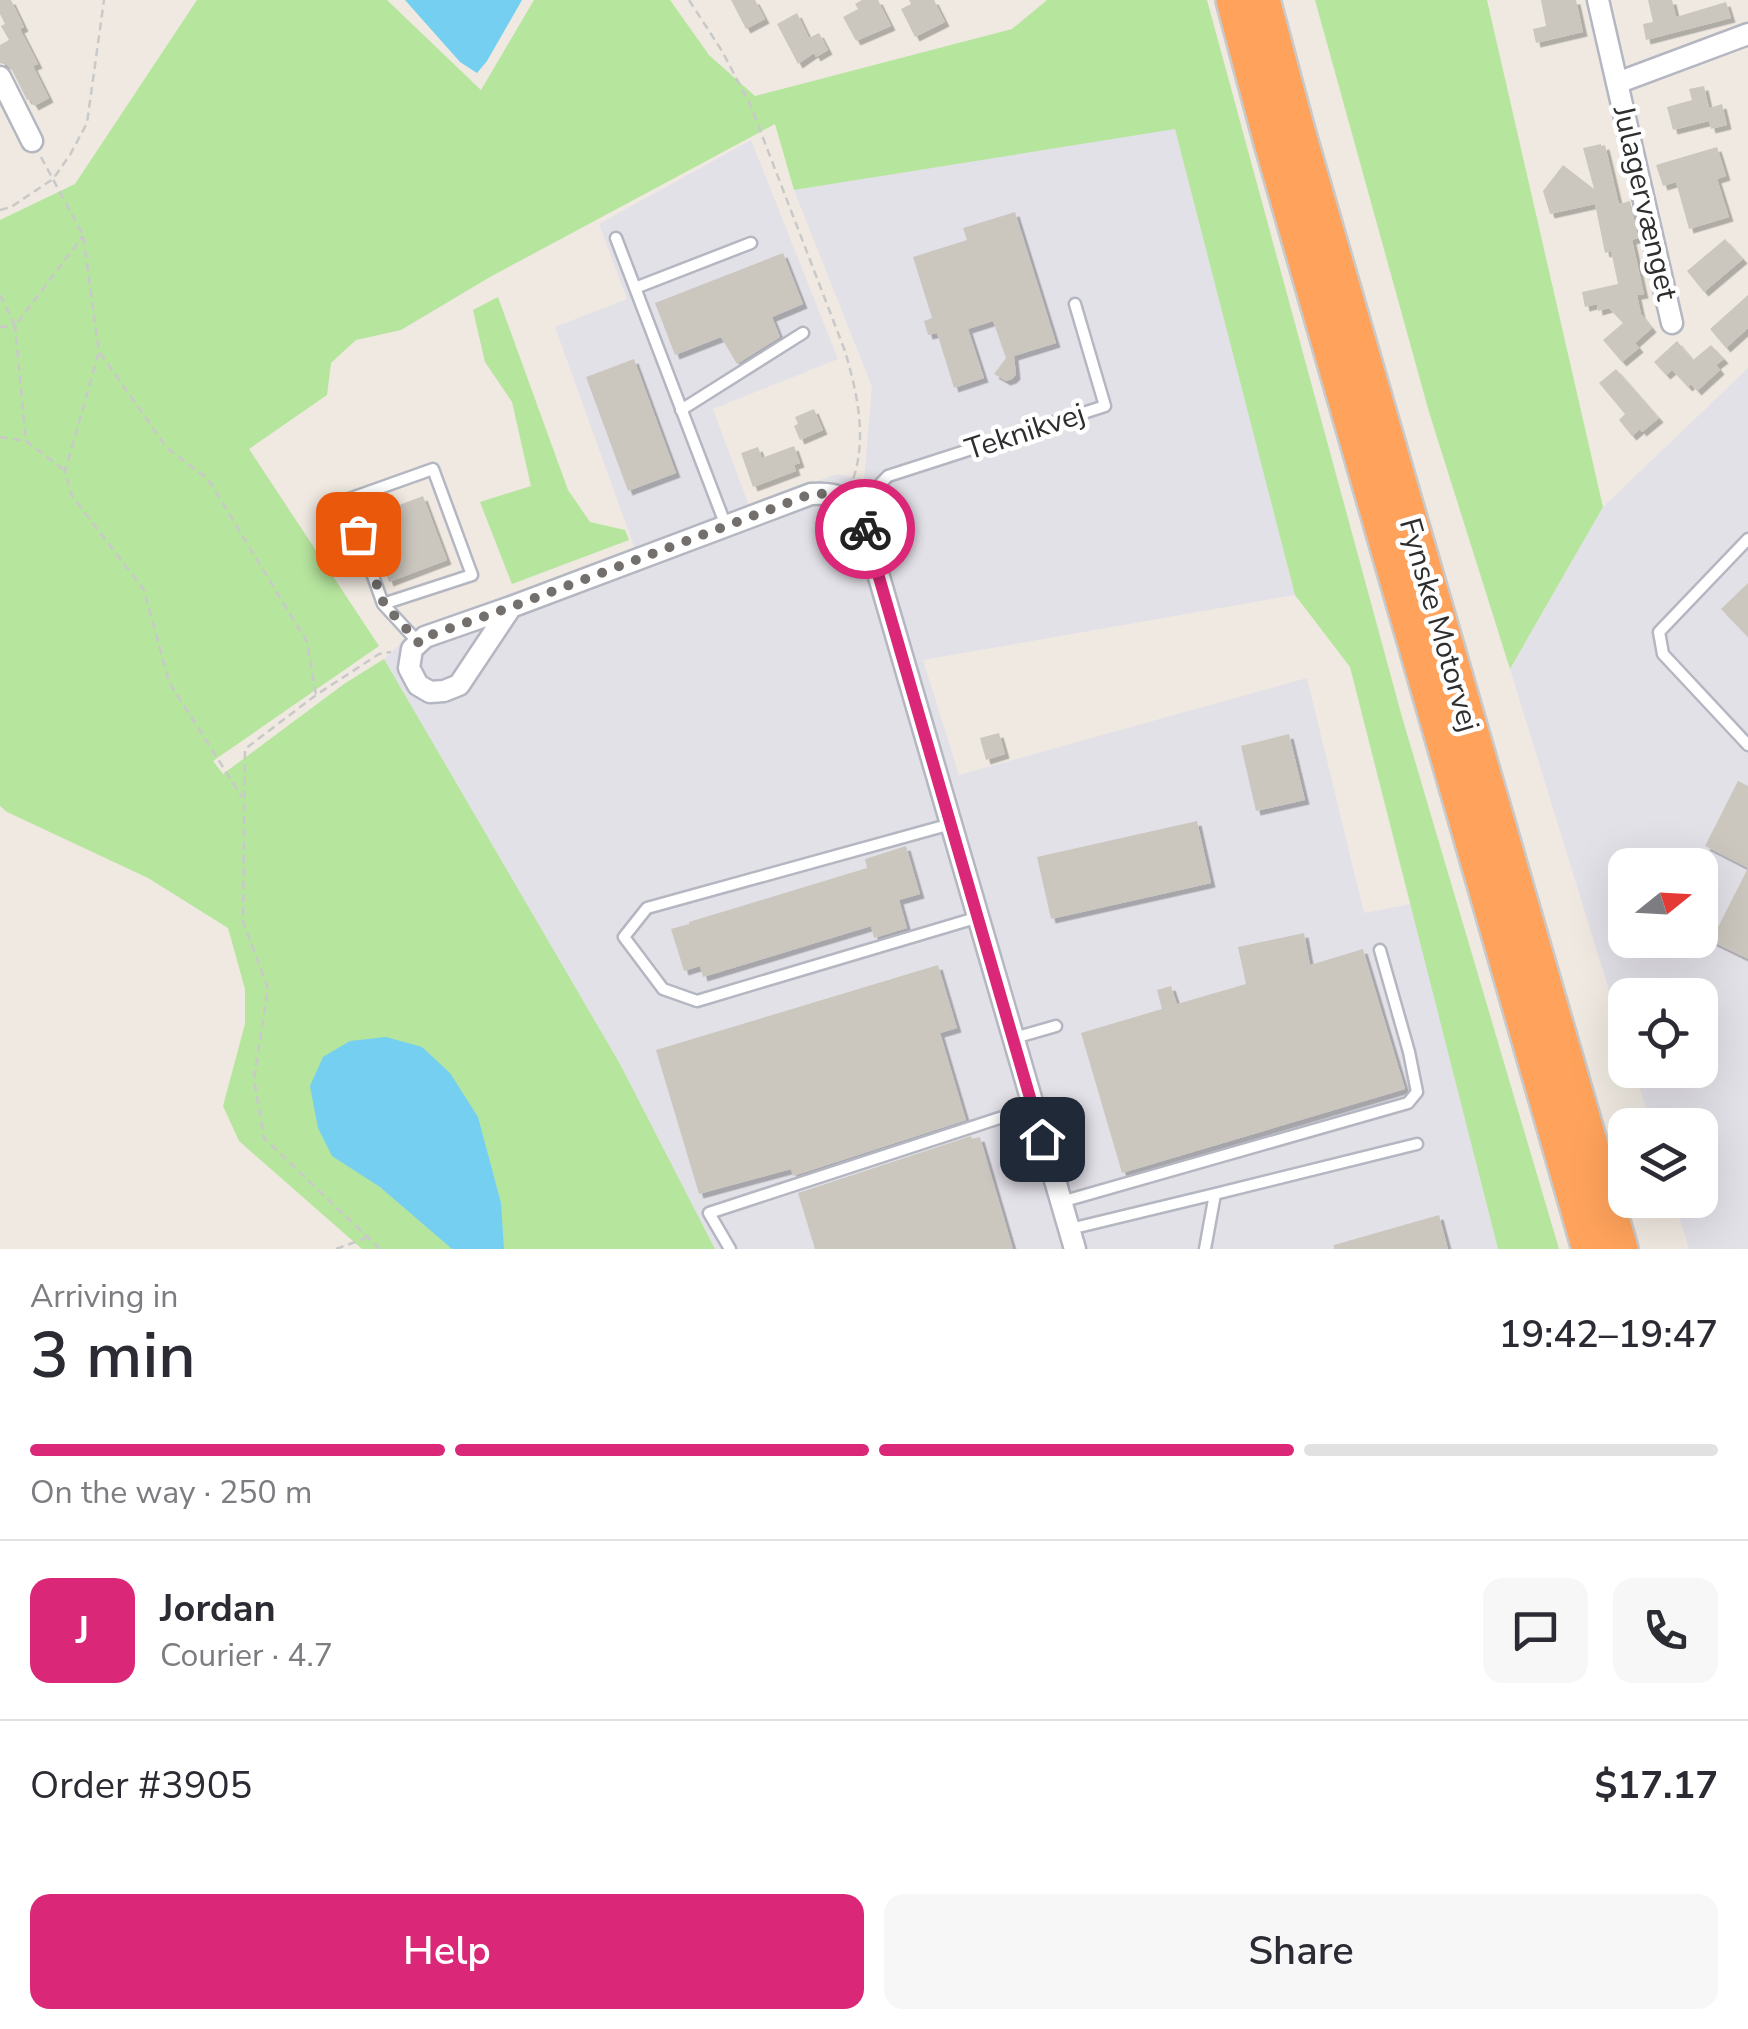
<!DOCTYPE html>
<html lang="en">
<head>
<meta charset="utf-8">
<style>
  body { margin:0; font-family:"Nunito Sans",sans-serif; background:#f7f7f7; color:#2b2b33; height:100vh; display:flex; flex-direction:column; font-size:38px; white-space:nowrap }
  * { box-sizing:border-box; margin:0 }
  p { font-size:32px; color:#7c7c81 }
  .icon { flex:none; width:55px; height:55px; fill:none; stroke:currentColor; stroke-width:2; stroke-linecap:round; stroke-linejoin:round }
  .map { position:relative; height:1249px; overflow:hidden }
  .side { display:flex; flex-direction:column; background:#fff; flex:1 }
  .side>* { flex:none }
  .needle { width:65px; rotate:72deg }
  .buttons { position:absolute; left:1608px; top:848px; display:grid; gap:20px }
  .buttons a { display:grid; place-items:center; width:110px; height:110px; border-radius:20px; background:#fff; box-shadow:0 10px 40px #0002; font-size:50px }
  .pin { position:absolute; display:grid; place-items:center; width:85px; height:85px; color:#fff; margin:-42px; border-radius:20px; box-shadow:0 5px 15px #0006 }
  .courier { position:absolute; display:grid; place-items:center; width:100px; height:100px; margin:-50px; border:8px solid #db2777; border-radius:50%; background:#fff; color:#222; box-shadow:0 2px 12px #0007 }
  .overview em { font-style:normal; font-weight:600 }
  .overview div { display:flex; flex-direction:column-reverse }
  .overview { display:flex; align-items:center; justify-content:space-between; height:170px; padding:0 30px }
  h1 { font-size:65px; font-weight:600; line-height:75px }
  .bar { display:grid; grid-template-columns:repeat(4,1fr); gap:15px 10px; align-content:center; height:120px; padding:0 30px }
  .bar i { height:12px; border-radius:8px; background:#e1e1e2 }
  .bar .on { background:#db2777 }
  .bar p { grid-column:span 4 }
  .line { display:flex; align-items:center; gap:25px; padding:0 30px; border-top:2px solid #e1e1e2 }
  .line div { flex:1 }
  .round { display:grid; place-items:center; flex:none; width:105px; height:105px; border-radius:20px; background:#f7f7f7 }
  .action { display:flex; gap:20px; margin-top:auto; padding:20px 30px }
  .action a { flex:1; height:115px; border-radius:20px; background:#db2777; color:#fff; font-size:40px; font-weight:600; line-height:115px; text-align:center }
  .action a+a { background:#f7f7f7; color:#2b2b33 }
  .map>svg:first-child { display:block }
  .industrial { fill:#e3e1e8; fill-rule:evenodd }
  .green { fill:#b6e59e }
  .water { fill:#75cff0 }
  .building { fill:#cbc7bf; filter:url(#shadow) }
  .lines { fill:none; stroke-linecap:round; stroke-linejoin:round }
  .lane-casing { stroke:#b4b7c1; stroke-width:15 }
  .street-casing { stroke:#b4b7c1; stroke-width:25 }
  .highway-casing { stroke:#c9c9c9; stroke-width:40 }
  .path { stroke:#c9c9c9; stroke-width:2.5; stroke-dasharray:8 5; stroke-linecap:butt }
  .lane { stroke:#fff; stroke-width:10 }
  .street { stroke:#fff; stroke-width:20 }
  .highway { stroke:#ffa35c; stroke-width:35 }
  .done { stroke:#726f6d; stroke-width:10; stroke-dasharray:0 18 }
  .route { stroke:#db2777; stroke-width:12 }
  .labels { text-anchor:middle; dominant-baseline:central; stroke-width:9; stroke-linejoin:round; paint-order:stroke }
  .street-label { font-size:30px; fill:#2e2e2e; stroke:#fff }
</style>
</head>
<body>
<div class="map">
<svg width="1748" height="1249" viewBox="0 0 1748 1249">
  <defs>
    <filter id="shadow"><feDropShadow dx="4.5" dy="4.5" stdDeviation="0" flood-color="#0004"/></filter>
  </defs>
  <rect width="100%" height="100%" fill="#efe9e1"/>
  <!-- industrial -->
  <path class="industrial" d="M 1175,128 L 1295,595 L 923,660 L 959,775 L 1307,678 L 1364,913 L 1411,904 L 1498,1249 L 715,1249 L 620,1064 L 384,659 L 419,626 L 635,549 L 555,327 L 627,299 L 599,224 L 751,140 L 838,359 L 713,409 L 749,506 L 837,474 L 864,480 L 872,387 L 794,190 Z
    M 1748,368 L 1748,1249 L 1689,1249 L 1674,1200 L 1700,1200 L 1700,1125 L 1651,1125 L 1634,1070 L 1700,1070 L 1700,995 L 1625,995 L 1625,1042 L 1510,669 L 1603,507 ZM 1625,865 L 1700,865 L 1700,940 L 1625,940 Z"/>
  <!-- green -->
  <path class="green" d="M 197,0 L 387,0 L 481,90 L 534,0 L 670,0 L 709,55 L 755,96 L 1012,29 L 1047,0 L 1207,0 L 1402,717 L 1559,1249 L 1498,1249 L 1350,667 L 1295,595 L 1175,129 L 794,190 L 775,124 L 490,277 L 401,330 L 356,340 L 331,363 L 327,395 L 249,449 L 379,646 L 213,761 L 223,774 L 344,684 L 384,659 L 620,1064 L 715,1249 L 362,1249 L 239,1141 L 223,1106 L 245,1024 L 245,989 L 228,928 L 148,878 L 7,812 L 0,806 L 0,220 L 75,184 Z
    M 1315,0 L 1487,0 L 1603,507 L 1510,669 L 1429,412 Z
    M 498,297 L 568,490 L 590,522 L 625,530 L 629,540 L 512,584 L 480,502 L 531,486 L 512,402 L 485,362 L 473,310 Z"/>
  <!-- water -->
  <path class="water" d="M 405,0 L 522,0 L 487,61 L 477,73 L 460,62 Z
    M 386,1037 L 422,1047 L 450,1073 L 478,1117 L 501,1203 L 504,1249 L 452,1249 L 380,1187 L 332,1156 L 318,1128 L 310,1086 L 323,1057 L 350,1041 Z"/>
  <!-- building -->
  <path class="building" d="M 0,0 L 11,0 L 24,27 L 20,29 L 38,64 L 33,66 L 49,98 L 34,106 L 30,99 L 27,100 L 12,70 L 7,65 L 0,63 L 0,45 L 9,40 L 1,26 L 5,24 L 0,14 Z
    M 731,0 L 755,0 L 765,19 L 746,29 Z
    M 862,0 L 878,0 L 891,26 L 856,41 L 843,17 L 858,9 L 855,4 Z
    M 909,0 L 934,0 L 945,22 L 915,37 L 901,9 L 911,4 Z
    M 1541,0 L 1576,0 L 1583,32 L 1536,43 L 1533,29 L 1546,26 Z
    M 1648,0 L 1672,0 L 1676,17 L 1726,2 L 1731,18 L 1646,40 L 1643,24 L 1653,22 Z
    M 797,13 L 809,38 L 819,33 L 828,50 L 816,57 L 814,53 L 798,64 L 777,24 Z
    M 1704,86 L 1709,108 L 1722,104 L 1727,125 L 1711,129 L 1709,121 L 1673,130 L 1667,107 L 1692,100 L 1689,89 Z
    M 1601,144 L 1601,146 L 1605,145 L 1619,204 L 1630,201 L 1638,238 L 1632,240 L 1644,294 L 1637,295 L 1641,314 L 1652,328 L 1635,343 L 1639,348 L 1622,362 L 1603,340 L 1623,323 L 1609,308 L 1598,311 L 1597,304 L 1585,307 L 1582,292 L 1618,284 L 1611,251 L 1605,253 L 1595,204 L 1550,214 L 1543,191 L 1563,165 L 1594,189 L 1583,148 Z
    M 1717,147 L 1726,176 L 1717,179 L 1729,217 L 1689,229 L 1676,182 L 1663,186 L 1656,165 Z
    M 1015,212 L 1056,343 L 1014,356 L 1016,375 L 1012,379 L 1006,381 L 994,374 L 1006,358 L 993,321 L 968,329 L 984,378 L 954,388 L 937,333 L 928,335 L 924,321 L 932,318 L 913,257 L 967,240 L 963,228 Z
    M 1725,239 L 1743,259 L 1704,292 L 1687,271 Z
    M 783,253 L 803,304 L 772,317 L 780,337 L 737,364 L 721,337 L 675,355 L 655,303 Z
    M 1748,295 L 1748,328 L 1726,348 L 1710,329 Z
    M 1677,341 L 1693,360 L 1711,345 L 1724,359 L 1716,365 L 1720,370 L 1697,391 L 1691,384 L 1688,387 L 1672,370 L 1666,375 L 1654,362 Z
    M 634,359 L 676,473 L 628,491 L 586,377 Z
    M 1616,369 L 1659,418 L 1642,432 L 1640,429 L 1632,436 L 1619,420 L 1625,414 L 1599,383 Z
    M 814,409 L 823,430 L 800,440 L 794,426 L 798,424 L 795,417 Z
    M 794,446 L 800,463 L 794,465 L 796,471 L 753,487 L 741,453 L 758,447 L 762,458 Z
    M 423,496 L 447,560 L 389,582 L 365,518 Z
    M 1748,583 L 1748,637 L 1721,609 Z
    M 999,733 L 1005,754 L 986,760 L 980,738 Z
    M 1289,734 L 1305,800 L 1256,811 L 1241,746 Z
    M 1738,781 L 1748,786 L 1748,959 L 1711,941 L 1748,868 L 1705,846 Z
    M 1197,821 L 1211,883 L 1051,919 L 1037,857 Z
    M 906,846 L 920,894 L 899,900 L 907,928 L 874,938 L 871,926 L 703,977 L 700,966 L 684,971 L 671,929 L 689,924 L 689,922 L 867,868 L 865,859 Z
    M 1304,933 L 1310,965 L 1363,949 L 1405,1089 L 1122,1173 L 1081,1033 L 1162,1009 L 1157,990 L 1171,986 L 1177,1004 L 1246,984 L 1238,947 Z
    M 938,965 L 957,1028 L 940,1033 L 966,1120 L 793,1176 L 791,1169 L 699,1194 L 656,1050 Z
    M 971,1136 L 972,1139 L 980,1137 L 1013,1249 L 815,1249 L 798,1193 Z
    M 1439,1215 L 1448,1249 L 1334,1249 L 1334,1245 Z"/>
  <g class="lines">
    <!-- lane casing -->
    <g class="lane-casing">
      <path id="lane" d="M 616,238 L 726,526
        M 635,288 L 751,243
        M 681,410 L 803,333
        M 855,510 L 888,476 L 1105,406 L 1075,304
        M 1748,539 L 1659,632 L 1663,654 L 1748,745
        M 383,604 L 472,575 L 433,469 L 346,500 L 383,604 L 418,642
        M 951,824 L 647,908 L 624,937 L 663,989 L 697,1001 L 979,917
        M 1014,1038 L 1056,1026
        M 1061,1202 L 1408,1103 L 1417,1092 L 1409,1052 L 1380,950
        M 1070,1229 L 1215,1194
        M 730,1249 L 709,1213 L 1033,1107
        M 1205,1249 L 1215,1194 L 1417,1144"/>
    </g>
    <!-- street casing -->
    <g class="street-casing">
      <path id="street" d="M 1598,0 L 1617,83
        M 0,77 L 32,141
        M 1672,323 L 1617,83 L 1748,34
        M 511,607 L 459,685 L 444,691 L 430,692 L 418,685 L 409,668 L 412,649 L 425,637 L 511,607 L 811,494 C 840,492 849,498 863,522 L 1075,1249"/>
    </g>
    <!-- highway casing -->
    <g class="highway-casing">
      <path id="highway" d="M 1234,0 L 1271,139 L 1590,1249
        M 1262,0 L 1297,131 L 1620,1249"/>
    </g>
    <!-- path -->
    <path class="path" d="M 689,0 L 722,51 L 750,104 L 845,351 C 857,392 868,440 852,482
      M 41,157 L 83,235 L 99,352 L 65,471 L 72,496 L 144,590 L 169,682 L 242,797
      M 0,210 L 11,207 L 53,179 L 70,155 L 87,123 L 104,0
      M 0,295 L 15,326 L 83,236
      M 0,327 L 15,326 L 26,441
      M 100,353 L 167,448 L 208,479 L 307,642 L 316,695
      M 0,437 L 26,441 L 64,470
      M 336,1249 L 366,1238
      M 380,1249 L 264,1138 L 254,1079 L 268,988 L 243,922 L 245,749 L 316,695 L 379,654 L 391,652"/>
    <!-- lane -->
    <use href="#lane" class="lane"/>
    <!-- street -->
    <use href="#street" class="street"/>
    <!-- highway -->
    <use href="#highway" class="highway"/>
  </g>
  <g class="lines">
    <!-- done -->
    <path class="done" d="M 358,534 L 384,604 L 419,643 L 425,637 L 511,607 L 811,494 C 841,492 854,500 865,529"/>
    <!-- route -->
    <path class="route" d="M 865,529 L 1042,1139"/>
  </g>
  <g class="labels">
    <!-- street labels -->
    <g class="street-label">
      <text transform="translate(1645 203) rotate(77)">Julagervænget</text>
      <text transform="translate(1025 432) rotate(-18)">Teknikvej</text>
      <text transform="translate(1439 625) rotate(74)">Fynske Motorvej</text>
    </g>
  </g>
</svg>
<div class="buttons">
<a><svg class="needle" viewBox="-14 -14 28 28"><path d="M0-13l5 13h-10z" fill="#e53935"/><path d="M0 13l5-13h-10z" fill="#7c7c81"/></svg></a>
<a><svg class="icon" aria-label="locate" viewBox="0 0 24 24"><circle cx="12" cy="12" r="6"/><path d="M12 2v4M12 18v4M2 12h4M18 12h4"/></svg></a>
<a><svg class="icon" aria-label="layers" viewBox="0 0 24 24"><path d="M12 4l9 5-9 5-9-5zM3 14l9 5 9-5"/></svg></a>
</div>
<div class="pin" style="left:358px;top:534px;background:#ea580c"><svg class="icon" aria-label="bag" viewBox="0 0 24 24"><path d="M5 8h14l-1 12H6zM9 8a3 3 0 0 1 6 0"/></svg></div>
<div class="pin" style="left:1042px;top:1139px;background:#1f2937"><svg class="icon" aria-label="home" viewBox="0 0 24 24"><path d="M3 11l9-7 9 7M6 9v11h12V9"/></svg></div>
<div class="courier" style="left:865px;top:529px"><svg class="icon" aria-label="bike" viewBox="0 0 24 24"><circle cx="6" cy="16" r="4"/><circle cx="18" cy="16" r="4"/><path d="M6 16l4-8h5l3 8M10 8l3 8H6M13 5h3"/></svg></div>
</div>
<section class="side">
<div class="overview"><div><h1>3 min</h1><p>Arriving in</p></div><em>19:42–19:47</em></div>
<div class="bar"><i class="on"></i><i class="on"></i><i class="on"></i><i></i><p>On the way · 250 m</p></div>
<div class="line" style="height:180px"><b class="round" style="background:#db2777;color:#fff">J</b><div><b>Jordan</b><p>Courier · 4.7</p></div><a class="round"><svg class="icon" aria-label="chat" viewBox="0 0 24 24"><path d="M4 5h16v11H9l-5 4z"/></svg></a><a class="round"><svg class="icon" aria-label="phone" viewBox="0 0 24 24"><path d="M5 4h4l2 5-3 2q2 4 5 5l2-3 5 2v4C11 20 4 13 5 4z"/></svg></a></div>
<div class="line" style="height:130px"><div>Order #3905</div><b>$17.17</b></div>
<div class="action"><a>Help</a><a>Share</a></div>
</section>
</body>
</html>
